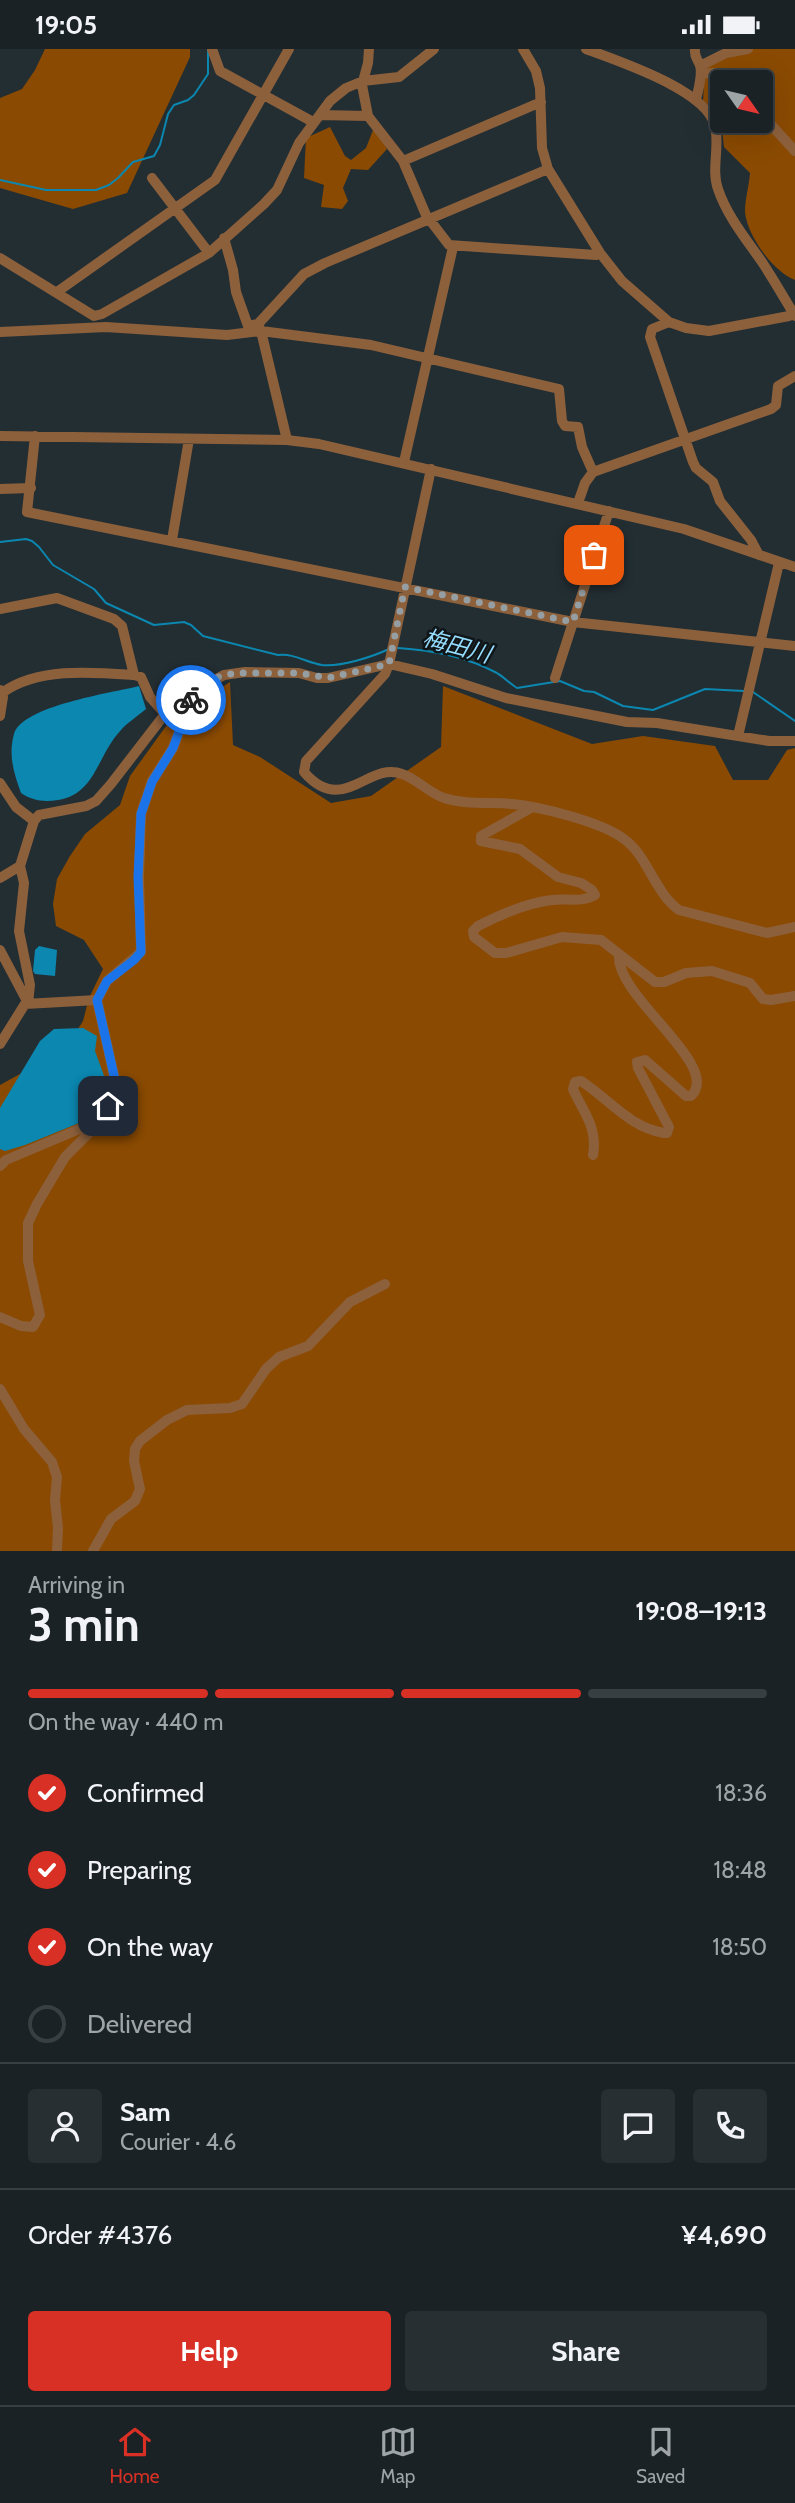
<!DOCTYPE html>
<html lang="en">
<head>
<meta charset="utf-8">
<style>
  body { margin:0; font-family:Cabin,"Noto Sans JP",sans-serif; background:#272f32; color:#f1f3f6; height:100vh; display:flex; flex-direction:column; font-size:26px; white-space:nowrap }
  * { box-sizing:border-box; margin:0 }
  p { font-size:23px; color:#9fa4a7 }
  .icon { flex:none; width:38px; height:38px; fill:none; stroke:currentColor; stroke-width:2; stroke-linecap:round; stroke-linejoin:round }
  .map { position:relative; height:1502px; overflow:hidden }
  .drawer { display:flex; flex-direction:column; background:#1a2226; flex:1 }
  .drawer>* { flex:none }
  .needle { width:46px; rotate:124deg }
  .fabs { position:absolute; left:710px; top:21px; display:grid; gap:14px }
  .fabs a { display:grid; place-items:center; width:63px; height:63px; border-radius:7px; background:#1a2226; box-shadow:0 7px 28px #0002,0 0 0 2px #383f43; font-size:35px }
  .pin { position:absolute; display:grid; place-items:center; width:60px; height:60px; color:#fff; margin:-30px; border-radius:14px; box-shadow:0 4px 10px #0006 }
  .courier { position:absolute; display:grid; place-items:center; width:70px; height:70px; margin:-35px; border:5px solid #1a73e8; border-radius:50%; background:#fff; color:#222; box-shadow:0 2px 9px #0007 }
  .summary em { font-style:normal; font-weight:700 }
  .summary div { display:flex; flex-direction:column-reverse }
  .summary { display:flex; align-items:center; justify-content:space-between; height:119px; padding:0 28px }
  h1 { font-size:46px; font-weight:700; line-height:52px }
  .bar { display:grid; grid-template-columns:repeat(4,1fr); gap:10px 7px; align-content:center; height:84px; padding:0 28px }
  .bar i { height:9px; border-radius:5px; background:#383f43 }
  .bar .active { background:#d93025 }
  .bar p { grid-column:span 4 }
  .line { display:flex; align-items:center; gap:18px; padding:0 28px; border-top:2px solid #383f43 }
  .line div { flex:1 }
  .round { display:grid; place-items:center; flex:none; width:74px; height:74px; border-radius:7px; background:#272f32 }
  ol { padding:0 28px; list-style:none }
  li { display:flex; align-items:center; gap:21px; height:77px }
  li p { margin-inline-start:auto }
  li .icon { padding:7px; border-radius:50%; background:#d93025; color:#fff; stroke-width:4 }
  li:last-child { color:#9fa4a7 }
  li i { width:38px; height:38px; border:4px solid #383f43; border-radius:50% }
  .button { display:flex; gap:14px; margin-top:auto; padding:14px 28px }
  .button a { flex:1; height:80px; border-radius:7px; background:#d93025; color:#fff; font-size:28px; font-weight:700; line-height:80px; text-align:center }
  .button a+a { background:#272f32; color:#f1f3f6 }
  .status { display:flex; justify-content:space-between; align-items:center; height:49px; padding:0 35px; background:#1a2226; direction:ltr }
  .status svg { height:19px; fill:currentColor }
  .tabs { display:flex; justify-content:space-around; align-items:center; height:98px; border-top:2px solid #383f43; background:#1a2226; font-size:19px; color:#9fa4a7 }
  .tabs a { display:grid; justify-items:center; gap:4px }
  .tabs .active { color:#d93025 }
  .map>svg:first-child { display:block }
  .forest { fill:#8a4a02; fill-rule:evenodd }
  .water { fill:#0b87b0 }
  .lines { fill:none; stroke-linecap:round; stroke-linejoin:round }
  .stream { stroke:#0b87b0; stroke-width:2 }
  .minor { stroke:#8d603c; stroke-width:10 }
  .done { stroke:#959ea2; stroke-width:7; stroke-dasharray:0 12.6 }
  .route { stroke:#1a73e8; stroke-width:9 }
  .labels { text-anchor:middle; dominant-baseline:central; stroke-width:5; stroke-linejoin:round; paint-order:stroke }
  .water-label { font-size:23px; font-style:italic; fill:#95ddff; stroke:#101517 }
</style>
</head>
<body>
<div class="status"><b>19:05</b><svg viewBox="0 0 49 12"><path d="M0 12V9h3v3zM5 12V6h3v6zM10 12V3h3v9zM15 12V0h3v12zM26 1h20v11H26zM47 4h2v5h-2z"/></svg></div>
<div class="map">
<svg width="795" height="1502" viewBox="0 0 795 1502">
  <rect width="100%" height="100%" fill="#232e33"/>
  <!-- forest -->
  <path class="forest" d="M 45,0 L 190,0 L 190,8 L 127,144 L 73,160 L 0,139 L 0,49 L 22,40 L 35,21 Z
    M 753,0 L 795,0 L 795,231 C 773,223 747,186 745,163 C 745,150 749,137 750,124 L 724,98 L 720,63 L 703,52 L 705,18 L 713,9 ZM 723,33 L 761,33 L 761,72 L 723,72 Z
    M 330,78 L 345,107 L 351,111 L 366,99 L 373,81 L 381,89 L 387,100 L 368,121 L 351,120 L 343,139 L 348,152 L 342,160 L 321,158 L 324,136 L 304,129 L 306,89 Z
    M 230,633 L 233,696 L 260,708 L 331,754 L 371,747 L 441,698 L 443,637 L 592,695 L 643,687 L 715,697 L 733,731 L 768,731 L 787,701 L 795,699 L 795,1502 L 0,1502 L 0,1036 L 29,1020 L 69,994 L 83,972 L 89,949 L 103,920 L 84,891 L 56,877 L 53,855 L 57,830 L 70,807 L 85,785 L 120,756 L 130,727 L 169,673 Z"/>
  <!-- water -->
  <path class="water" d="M 139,637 L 146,660 C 138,667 128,673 121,681 C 97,706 96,745 58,751 C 44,753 33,752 21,744 C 14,725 8,706 14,685 C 22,657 111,644 139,637 Z
    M 39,897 L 57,901 L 55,927 L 35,925 L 33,922 L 35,901 Z
    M 83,979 L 97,987 L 95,1002 L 106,1032 L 104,1042 L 90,1066 L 79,1074 L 25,1096 L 5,1102 L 0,1100 L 0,1059 L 40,992 L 54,980 Z"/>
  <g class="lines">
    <!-- stream -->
    <path class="stream" d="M 0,131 L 46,141 L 96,141 L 109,136 L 118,129 L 133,113 L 154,107 L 160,96 L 168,65 L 174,56 L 188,51 L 194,46 L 208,25 L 208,1
      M 0,493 L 26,490 L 32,492 L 39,498 L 53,516 L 94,540 L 106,554 L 154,576 L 184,573 L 191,576 L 203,587 L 278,606 C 294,604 307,614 322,616 C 341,618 372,608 389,600
      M 398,599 C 430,601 466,608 495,623 C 503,627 509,634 517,639 L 560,632 L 584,642 L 594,643 L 623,657 L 653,661 L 705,640 L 744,642
      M 753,643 L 795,672"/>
    <!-- minor -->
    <path class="minor" d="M 212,0 L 220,22 L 313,73
      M 369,0 L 368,14 L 362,36 L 368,67 L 403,112 L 426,166 L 449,196 L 596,206 L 600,204
      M 523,0 L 536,22 L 540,39 L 542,99 L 548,120 L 600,204 L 622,232 L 669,273 L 686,279 L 709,282 L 789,267 L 792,264
      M 586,0 C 618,12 707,41 715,77 C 720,97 711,121 718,140 C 727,167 746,190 762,213 C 774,231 784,249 795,267
      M 695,0 C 694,8 697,9 700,16 C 703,26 698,41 696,51
      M 700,17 L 726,4 L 748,0
      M 701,25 C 712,24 721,21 729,33
      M 761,65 L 795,102
      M 320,66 L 368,67
      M 403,112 L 541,53
      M 152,129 L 209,204
      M 224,189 L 233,221 L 236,243 L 248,277 L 258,275 L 261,282 L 287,391
      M 0,209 L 94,267 L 102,265 L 209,204 L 264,155 L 277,141 L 299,94 L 330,52 L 346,39 L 363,32 L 399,28 L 434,0
      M 57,243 L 215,131 L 289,0
      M 669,273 L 652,280 L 650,288 L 693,413 L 696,419 L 713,433 L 720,452 L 751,491 L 759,506
      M 258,275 L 304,225 L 325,214 L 548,120
      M 0,283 L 106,278 L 227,286 L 261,282 L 371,296 L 559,340 L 562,372 L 565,377 L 578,378 L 582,398 L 593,423
      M 0,387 L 287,391 L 319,395 L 684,480 L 795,518
      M 35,387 L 27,463 L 573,573 L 795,597
      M 404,413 L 453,198
      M 431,420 L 389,615 L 385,625 L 306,712 L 304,723 C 343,768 368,712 402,725 C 417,730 429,744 444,749 C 466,756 490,753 513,755 C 541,758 602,773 624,790 C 648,807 654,843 679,861 L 767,884 L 795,878
      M 0,440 L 31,439
      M 578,454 L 585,434 L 593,423 L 771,360 L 776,356 L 778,337 L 795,327
      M 172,491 L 189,390
      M 0,560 L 57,549 L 114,570 L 122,577 L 134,626
      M 555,629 L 609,462
      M 2,644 C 37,618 93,623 134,626 L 141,628 L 150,648 L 165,665
      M 0,667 L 3,648 L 0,641
      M 738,687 L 779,514
      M 0,734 L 16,758 L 34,772
      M 531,759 L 481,787 L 481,792 L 520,800 L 558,828 L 581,834 L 592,841 L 595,846 C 582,854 566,849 552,851 C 526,854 501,865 478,877 L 473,882 L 474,888 L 495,904 L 506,904 L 562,888 L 601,891 L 655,933 L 664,933 L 686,924 L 712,922 L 750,934 L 763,950 L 771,951 L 795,947
      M 0,829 L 20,817
      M 0,901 L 28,954
      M 28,954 L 30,936 L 19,882 L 24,834 L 20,817 L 34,772 L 39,766 L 86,757 L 96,752 L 111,735 L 165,665 L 194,642 L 224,626 L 245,623 L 299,624 L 317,629 L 328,629 L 389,615 L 432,625 L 506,649 L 627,673 L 657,674 L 769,692 L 795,692
      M 0,995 L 25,955 L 97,951
      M 593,1106 C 598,1078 583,1063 573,1040 L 575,1033 L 581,1032 C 609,1050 629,1078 664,1084 L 667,1084 L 669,1078 L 638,1019 L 637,1013 L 645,1011 L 686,1047 L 691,1047 C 723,1016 614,947 619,905
      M 0,1117 L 6,1111 L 96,1073
      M 0,1268 L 21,1277 L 33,1278 L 40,1266 L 28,1212 L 28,1174 L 37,1155 L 65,1108 L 89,1084 L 108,1057 L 115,1031 L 97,951 L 107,932 L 141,903 L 139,828 L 141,765 L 152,732 L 173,699 L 194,642
      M 0,1340 L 24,1380 L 52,1413 L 57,1428 L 55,1451 L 58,1479 L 57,1502
      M 93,1502 L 111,1470 L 135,1452 L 140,1440 L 134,1412 L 135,1400 L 140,1392 L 167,1371 L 187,1361 L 230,1359 L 242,1355 L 266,1320 L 279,1308 L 308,1297 L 350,1253 L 385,1235"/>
  </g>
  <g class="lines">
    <!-- done -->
    <path class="done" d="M 191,651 L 194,642 L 215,629 L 235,624 L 299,624 L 328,629 L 389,615 L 405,538 L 573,573 L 594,506"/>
    <!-- route -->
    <path class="route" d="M 108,1057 L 115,1031 L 97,951 L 107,932 L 134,911 L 141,903 L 138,828 L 141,765 L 152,733 L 173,699 L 191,651"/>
  </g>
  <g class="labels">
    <!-- water labels -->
    <g class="water-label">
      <text transform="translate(457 597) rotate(15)">梅田川</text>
    </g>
  </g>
</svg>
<div class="fabs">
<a><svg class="needle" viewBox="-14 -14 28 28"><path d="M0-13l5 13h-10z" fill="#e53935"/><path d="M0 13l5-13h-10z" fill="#9fa4a7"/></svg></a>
</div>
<div class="pin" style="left:594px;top:506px;background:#ea580c"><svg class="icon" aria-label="bag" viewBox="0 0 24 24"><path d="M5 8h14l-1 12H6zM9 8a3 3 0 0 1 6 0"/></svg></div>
<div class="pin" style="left:108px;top:1057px;background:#1f2937"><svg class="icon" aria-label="home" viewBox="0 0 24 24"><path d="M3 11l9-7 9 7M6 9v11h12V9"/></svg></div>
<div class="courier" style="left:191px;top:651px"><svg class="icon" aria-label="bike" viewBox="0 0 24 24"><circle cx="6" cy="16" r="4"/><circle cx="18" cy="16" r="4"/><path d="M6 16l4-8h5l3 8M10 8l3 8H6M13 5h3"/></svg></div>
</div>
<section class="drawer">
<div class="summary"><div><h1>3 min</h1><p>Arriving in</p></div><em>19:08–19:13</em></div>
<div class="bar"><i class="active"></i><i class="active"></i><i class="active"></i><i></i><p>On the way · 440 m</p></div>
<ol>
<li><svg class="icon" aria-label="check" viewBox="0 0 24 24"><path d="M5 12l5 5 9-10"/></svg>Confirmed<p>18:36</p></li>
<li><svg class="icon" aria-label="check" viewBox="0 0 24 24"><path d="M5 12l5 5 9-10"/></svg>Preparing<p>18:48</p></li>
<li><svg class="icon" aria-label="check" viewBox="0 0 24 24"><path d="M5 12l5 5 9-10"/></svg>On the way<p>18:50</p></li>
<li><i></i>Delivered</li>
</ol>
<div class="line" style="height:126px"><a class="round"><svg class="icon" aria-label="person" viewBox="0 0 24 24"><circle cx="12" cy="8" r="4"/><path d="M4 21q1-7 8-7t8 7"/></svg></a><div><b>Sam</b><p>Courier · 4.6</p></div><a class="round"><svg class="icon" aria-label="chat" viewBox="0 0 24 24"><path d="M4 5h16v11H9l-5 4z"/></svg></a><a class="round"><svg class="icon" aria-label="phone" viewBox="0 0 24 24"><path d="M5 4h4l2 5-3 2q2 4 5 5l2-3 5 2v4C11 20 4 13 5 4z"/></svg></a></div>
<div class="line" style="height:91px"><div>Order #4376</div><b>¥4,690</b></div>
<div class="button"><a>Help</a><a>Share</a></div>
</section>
<nav class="tabs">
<a class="active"><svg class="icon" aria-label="home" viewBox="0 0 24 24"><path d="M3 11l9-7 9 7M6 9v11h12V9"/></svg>Home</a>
<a><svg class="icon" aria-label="map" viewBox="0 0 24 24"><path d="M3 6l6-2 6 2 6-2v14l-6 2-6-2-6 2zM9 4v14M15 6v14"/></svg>Map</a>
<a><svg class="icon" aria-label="saved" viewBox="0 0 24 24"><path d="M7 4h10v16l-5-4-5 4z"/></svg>Saved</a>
</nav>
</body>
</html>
